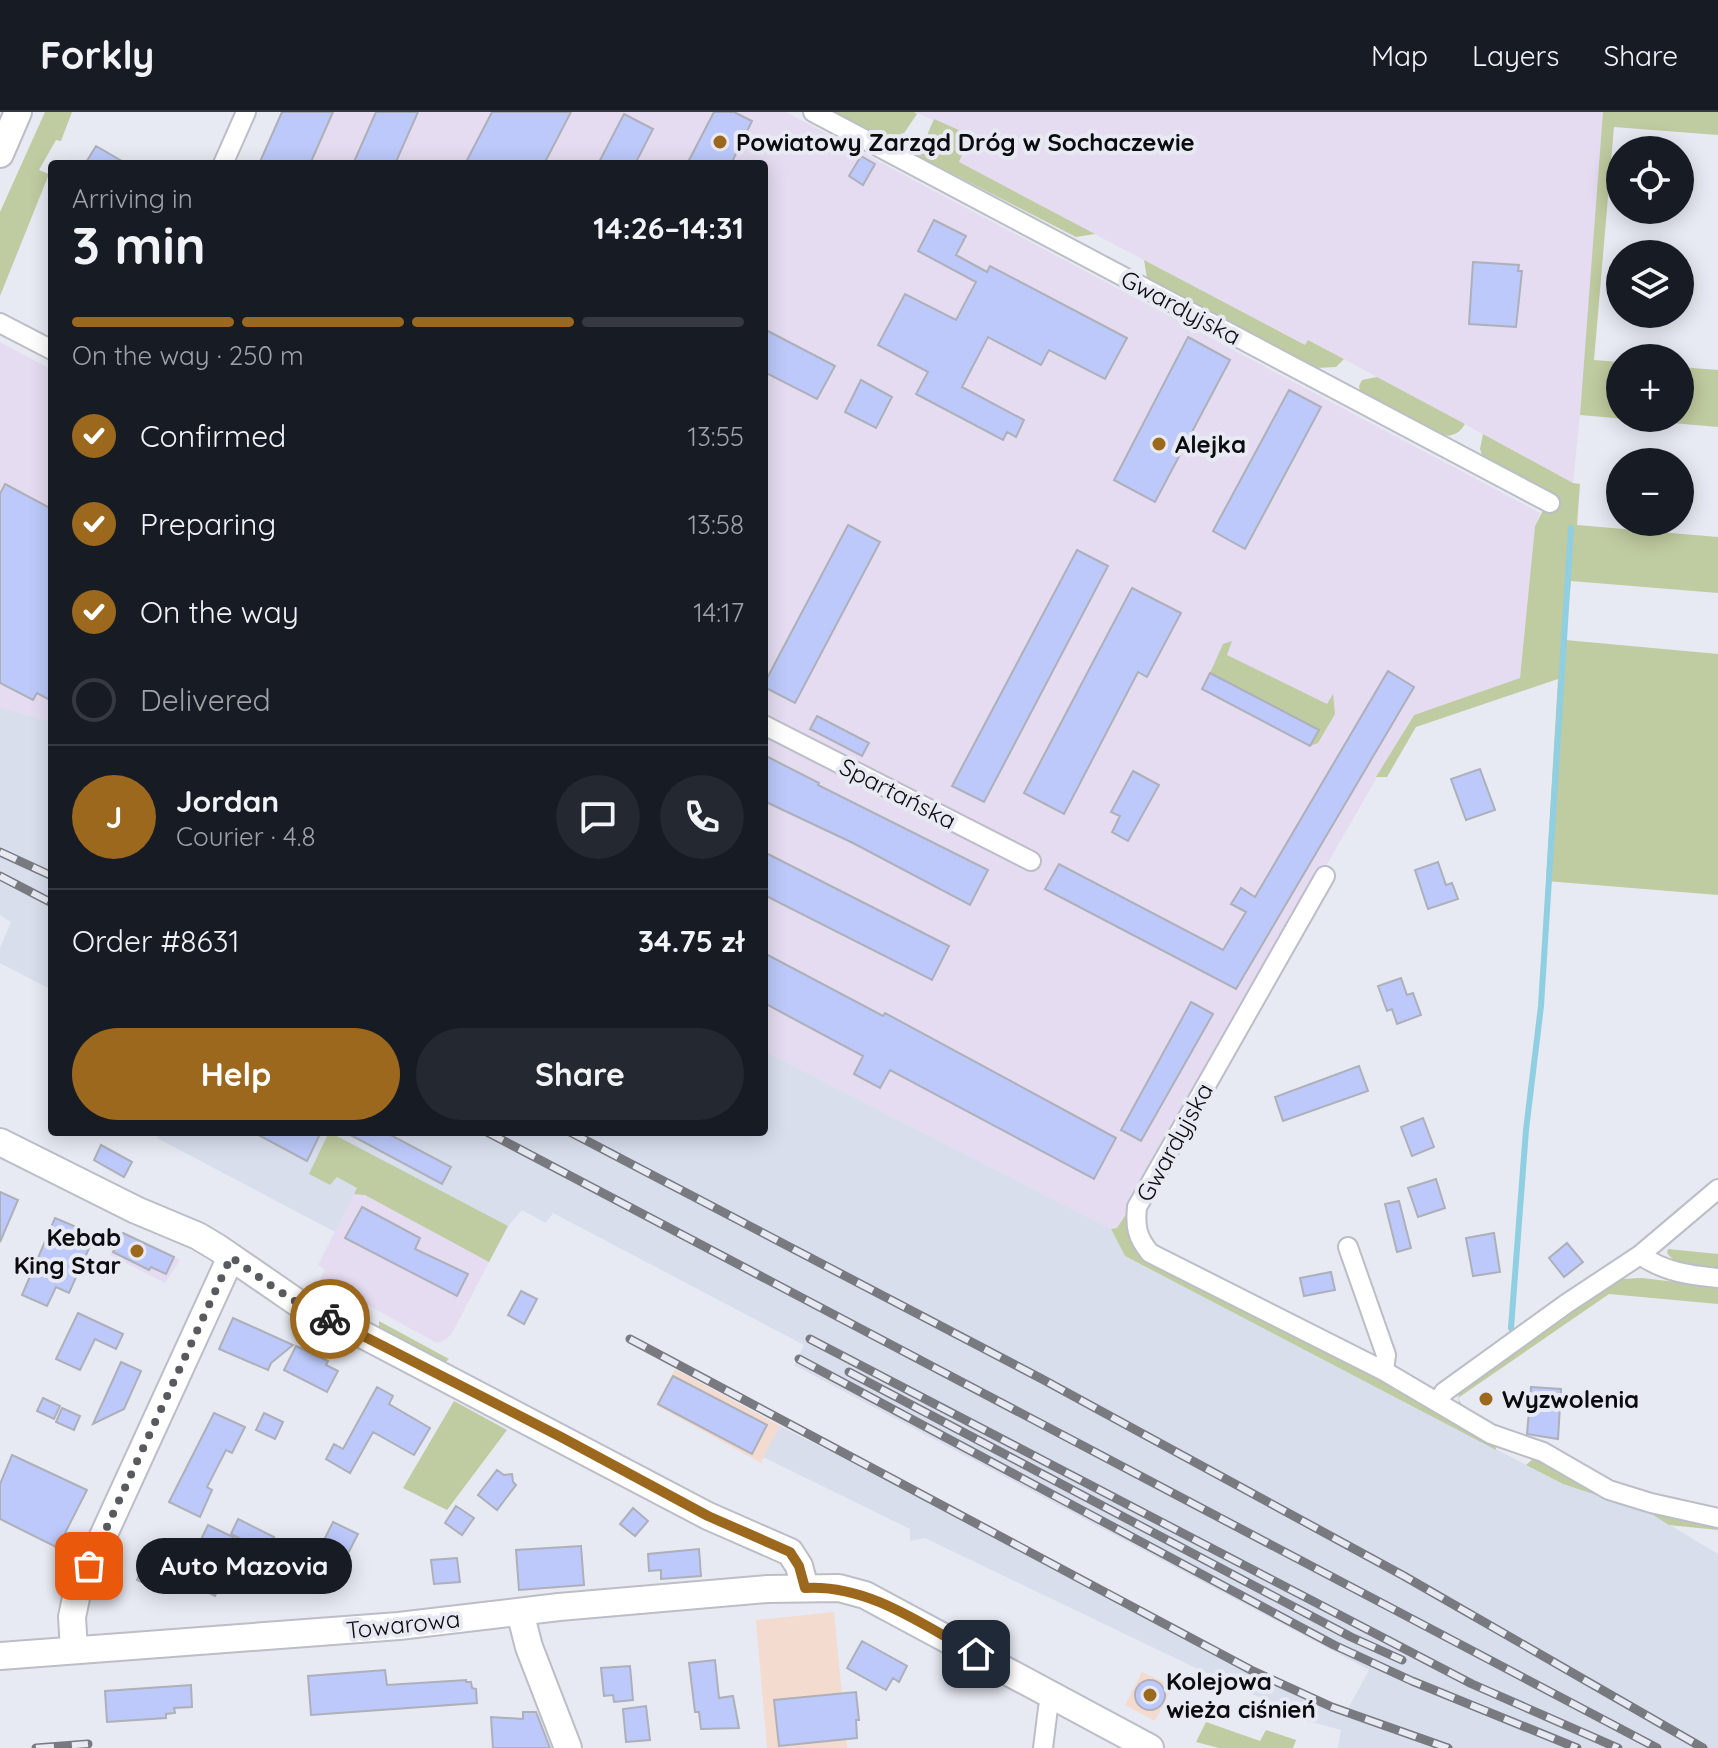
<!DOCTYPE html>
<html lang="en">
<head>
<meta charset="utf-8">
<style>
  body { margin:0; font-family:Quicksand,sans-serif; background:#242831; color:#f1f3f6; height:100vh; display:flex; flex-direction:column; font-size:30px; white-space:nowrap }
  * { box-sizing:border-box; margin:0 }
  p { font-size:26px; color:#9ea1a6 }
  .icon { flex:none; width:44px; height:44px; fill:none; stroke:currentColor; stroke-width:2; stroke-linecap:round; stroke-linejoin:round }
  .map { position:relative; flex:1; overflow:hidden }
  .drawer { position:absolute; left:48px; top:48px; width:720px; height:976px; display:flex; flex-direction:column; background:#171b24; border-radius:8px; box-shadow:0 4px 20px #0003 }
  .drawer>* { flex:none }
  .fabs { position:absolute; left:1606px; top:24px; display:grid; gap:16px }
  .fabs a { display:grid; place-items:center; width:88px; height:88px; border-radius:50%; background:#171b24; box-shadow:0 4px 20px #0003; font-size:40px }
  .pin { position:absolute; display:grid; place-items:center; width:68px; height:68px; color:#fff; margin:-34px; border-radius:16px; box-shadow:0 4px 12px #0006 }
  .courier { position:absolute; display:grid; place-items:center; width:80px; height:80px; margin:-40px; border:6px solid #9b681e; border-radius:50%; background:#fff; color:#222; box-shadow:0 2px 10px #0007 }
  .bubble { position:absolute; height:56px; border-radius:28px; background:#171b24; box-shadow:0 4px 20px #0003; font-size:26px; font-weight:700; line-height:56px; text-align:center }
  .overview em { font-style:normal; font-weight:700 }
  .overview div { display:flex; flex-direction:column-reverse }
  .overview { display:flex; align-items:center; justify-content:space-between; height:136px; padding:0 24px }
  h1 { font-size:52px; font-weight:700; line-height:60px }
  .bar { display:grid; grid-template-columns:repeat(4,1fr); gap:12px 8px; align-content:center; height:96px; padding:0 24px }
  .bar i { height:10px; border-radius:6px; background:#363941 }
  .bar .current { background:#9b681e }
  .bar p { grid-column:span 4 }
  .line { display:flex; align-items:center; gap:20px; padding:0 24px; border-top:2px solid #363941 }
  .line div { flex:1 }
  .round { display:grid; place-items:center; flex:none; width:84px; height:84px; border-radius:42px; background:#242831 }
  ol { padding:0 24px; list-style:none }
  li { display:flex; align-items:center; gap:24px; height:88px }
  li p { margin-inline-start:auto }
  li .icon { padding:8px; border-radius:50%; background:#9b681e; color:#fff; stroke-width:4 }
  li:last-child { color:#9ea1a6 }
  li i { width:44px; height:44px; border:4px solid #363941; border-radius:50% }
  .primary-button { display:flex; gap:16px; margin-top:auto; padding:16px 24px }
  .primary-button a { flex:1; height:92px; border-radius:48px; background:#9b681e; color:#fff; font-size:32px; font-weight:700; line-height:92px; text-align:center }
  .primary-button a+a { background:#242831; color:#f1f3f6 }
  header { display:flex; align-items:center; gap:48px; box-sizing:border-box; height:112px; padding:0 40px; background:#171b24; border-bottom:2px solid #363941 }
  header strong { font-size:38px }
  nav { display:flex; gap:44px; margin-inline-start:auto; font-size:28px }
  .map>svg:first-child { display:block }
  .commercial { fill:#e5dcf1 }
  .industrial { fill:#f3dbd0 }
  .built { fill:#d9deed }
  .green { fill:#bfcba0 }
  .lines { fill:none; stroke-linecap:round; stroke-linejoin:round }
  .stream { stroke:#8fcfe1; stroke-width:6 }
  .building { fill:#bcc9fa; stroke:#aeb0b9; stroke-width:2 }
  .street-casing { stroke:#bbbec6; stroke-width:22 }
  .secondary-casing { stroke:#bbbec6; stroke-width:30 }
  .street { stroke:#fff; stroke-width:18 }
  .secondary { stroke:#fff; stroke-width:26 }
  .rail-casing { stroke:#787a80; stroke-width:9 }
  .rail { stroke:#e7eaf2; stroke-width:6; stroke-dasharray:18; stroke-linecap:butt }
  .done { stroke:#585a5e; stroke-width:8; stroke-dasharray:0 14.4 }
  .route { stroke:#9b681e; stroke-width:10 }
  .poi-dot { fill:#9b681e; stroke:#e7eaf2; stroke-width:3 }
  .labels { text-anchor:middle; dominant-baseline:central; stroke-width:8; stroke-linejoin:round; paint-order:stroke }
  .poi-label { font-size:24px; font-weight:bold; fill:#0b0c0f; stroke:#e7eaf2; text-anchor:start }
  .street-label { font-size:24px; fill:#0b0c0f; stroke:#e7eaf2 }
</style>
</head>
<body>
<header>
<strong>Forkly</strong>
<nav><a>Map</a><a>Layers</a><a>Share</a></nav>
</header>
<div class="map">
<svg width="1718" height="1636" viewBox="0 0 1718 1636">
  <rect width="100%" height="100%" fill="#e7eaf2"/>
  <!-- commercial -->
  <path class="commercial" d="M 282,0 L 786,0 L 1540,401 L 1535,414 L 1520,566 L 1413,603 L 1117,1116 L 1111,1117 L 764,939 L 764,52 L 259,52 Z
    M 914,0 L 1603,0 L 1588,223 L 1573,371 L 1309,228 L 1305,233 L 958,50 L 969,23 Z
    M 0,230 L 52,258 L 52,610 L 0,595 Z
    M 354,1082 L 365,1083 L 489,1150 L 451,1223 L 443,1229 L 437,1231 L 320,1167 L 325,1158 L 318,1153 Z
    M 120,1119 L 180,1148 L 165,1171 L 110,1143 Z"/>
  <!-- industrial -->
  <path class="industrial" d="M 675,1257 L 780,1314 L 761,1351 L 656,1293 Z
    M 834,1500 L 847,1636 L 767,1636 L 756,1508 Z
    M 1142,1560 L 1173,1574 L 1155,1609 L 1125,1593 Z"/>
  <!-- built -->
  <path class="built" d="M 0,595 L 52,610 L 52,878 L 0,851 L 0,836 L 11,810 L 0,803 Z
    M 764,939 L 1111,1117 L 1125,1144 L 1563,1372 L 1650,1401 L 1718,1442 L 1718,1636 L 1338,1636 L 1341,1618 L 1300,1607 L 1297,1602 L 1225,1570 L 925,1426 L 910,1429 L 910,1417 L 763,1345 L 780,1314 L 1345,1602 L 1369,1558 L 794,1253 L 804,1233 L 553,1101 L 546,1111 L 522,1098 L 508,1114 L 489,1150 L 365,1083 L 354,1083 L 335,1120 L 157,1026 L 160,1020 L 764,1020 Z"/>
  <!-- green -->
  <path class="green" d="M 45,0 L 72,0 L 61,29 L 56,28 L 39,58 L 49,62 L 0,184 L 0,100 Z
    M 834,0 L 914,0 L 917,2 L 904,21 L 884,27 Z
    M 1603,0 L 1718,0 L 1718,23 L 1614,15 L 1594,248 L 1620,250 L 1620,306 L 1680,306 L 1680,255 L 1718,258 L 1718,315 L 1580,303 Z
    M 934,7 L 970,23 L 959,50 L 1095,122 L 1076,125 L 918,44 Z
    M 1144,148 L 1305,233 L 1308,228 L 1344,247 L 1336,255 L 1316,256 L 1147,166 Z
    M 1377,265 L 1465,312 C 1460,321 1453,324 1443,324 L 1360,280 L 1359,274 L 1362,268 Z
    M 1483,322 L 1573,371 L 1580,372 L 1577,413 L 1718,425 L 1718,481 L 1571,469 L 1565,528 L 1718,542 L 1718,783 L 1546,769 L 1558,567 L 1416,615 L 1387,665 L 1376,665 L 1414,603 L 1520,566 L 1535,414 L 1551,383 L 1483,346 L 1480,337 Z
    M 1232,529 L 1227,543 L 1327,592 L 1333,582 L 1335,602 L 1318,631 L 1310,634 L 1318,618 L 1210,561 L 1223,532 Z
    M 329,1020 L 508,1114 L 489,1150 L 365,1083 L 354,1082 L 357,1076 L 337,1065 L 330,1073 L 309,1062 Z
    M 1126,1102 L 1130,1124 L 1139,1141 L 1302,1225 L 1496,1333 L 1496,1338 L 1125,1144 L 1111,1117 L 1117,1116 Z
    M 1668,1137 L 1718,1142 L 1718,1157 C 1700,1155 1679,1157 1667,1141 Z
    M 1642,1166 L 1718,1175 L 1718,1192 L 1609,1182 L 1458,1286 L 1463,1295 L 1511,1321 L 1504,1322 L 1461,1298 L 1458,1286 L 1461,1277 L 1602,1176 L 1620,1167 Z
    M 379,1209 L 449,1247 L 444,1251 L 379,1219 Z
    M 454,1289 L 507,1318 L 447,1398 L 403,1376 Z
    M 1534,1346 L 1547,1348 L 1606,1383 L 1718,1415 L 1718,1418 L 1669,1413 L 1650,1401 L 1563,1372 L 1526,1353 Z
    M 1206,1610 L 1260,1629 L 1266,1618 L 1296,1628 L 1293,1636 L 1219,1636 L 1196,1630 Z"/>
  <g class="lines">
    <!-- stream -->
    <path class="stream" d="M 1511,1216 L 1526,1018 L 1541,894 L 1571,416"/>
  </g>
  <!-- building -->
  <path class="building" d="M 282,0 L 333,0 L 310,52 L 259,52 Z
    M 376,0 L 418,0 L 395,52 L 353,52 Z
    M 492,0 L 571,0 L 544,52 L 465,52 Z
    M 714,0 L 734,0 L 752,9 L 731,52 L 687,52 Z
    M 624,2 L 653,17 L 635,52 L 598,52 Z
    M 96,34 L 127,52 L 85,52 Z
    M 861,44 L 875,52 L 863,73 L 849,64 Z
    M 934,108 L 966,124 L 956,143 L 987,160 L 990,154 L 1127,226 L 1105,267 L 1049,238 L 1041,253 L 988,225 L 962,275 L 1024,308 L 1016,325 L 1007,320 L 1003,328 L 916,282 L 928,260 L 878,233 L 905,182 L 956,208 L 976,170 L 918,139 Z
    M 1473,150 L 1519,153 L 1518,159 L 1522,159 L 1516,215 L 1469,212 Z
    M 764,217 L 835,254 L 817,287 L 764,260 Z
    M 1188,225 L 1230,248 L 1155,390 L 1114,368 Z
    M 861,268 L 892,285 L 876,316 L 845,300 Z
    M 1289,278 L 1321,295 L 1245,437 L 1213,419 Z
    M 5,372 L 52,397 L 52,589 L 37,581 L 33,588 L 0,571 L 0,382 Z
    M 848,413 L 880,430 L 795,591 L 764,575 L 764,572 Z
    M 1077,438 L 1108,454 L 984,690 L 952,674 Z
    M 1132,476 L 1181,501 L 1147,565 L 1138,560 L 1064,702 L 1024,681 Z
    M 1388,559 L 1414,575 L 1236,877 L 1045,777 L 1059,752 L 1223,838 L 1246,800 L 1231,792 L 1241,776 L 1255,785 Z
    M 1210,561 L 1319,618 L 1310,634 L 1202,577 Z
    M 817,604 L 869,631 L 862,644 L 810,617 Z
    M 764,643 L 819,671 L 818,673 L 988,758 L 970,793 L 853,731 L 764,689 Z
    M 1480,657 L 1495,698 L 1466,708 L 1451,667 Z
    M 1133,659 L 1159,673 L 1128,729 L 1112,720 L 1120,704 L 1111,700 Z
    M 764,740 L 949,834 L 932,868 L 764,783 Z
    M 1438,750 L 1446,773 L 1452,771 L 1458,787 L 1428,797 L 1415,758 Z
    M 764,841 L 883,904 L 885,901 L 1116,1026 L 1094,1067 L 890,958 L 880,976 L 854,962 L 863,944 L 764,891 Z
    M 1401,866 L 1407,883 L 1413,881 L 1421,903 L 1397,912 L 1392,897 L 1387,899 L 1378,874 Z
    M 1191,890 L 1213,902 L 1141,1029 L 1121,1018 Z
    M 1359,954 L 1368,979 L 1283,1009 L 1275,985 Z
    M 1423,1006 L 1434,1035 L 1412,1044 L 1401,1015 Z
    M 253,1020 L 321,1020 L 307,1049 Z
    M 345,1020 L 385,1020 L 451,1055 L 442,1072 Z
    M 101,1033 L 132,1050 L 124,1065 L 94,1048 Z
    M 1436,1067 L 1445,1096 L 1418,1105 L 1408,1076 Z
    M 0,1080 L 18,1088 L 0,1130 Z
    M 1399,1089 L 1411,1136 L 1397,1140 L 1385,1092 Z
    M 362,1095 L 420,1126 L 415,1137 L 468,1162 L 457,1184 L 345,1126 Z
    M 55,1106 L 95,1123 L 69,1181 L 56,1175 L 47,1194 L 22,1183 Z
    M 123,1121 L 174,1145 L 166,1162 L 151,1155 L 149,1158 L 113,1140 Z
    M 1494,1121 L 1500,1160 L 1473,1164 L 1466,1126 Z
    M 1567,1131 L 1583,1150 L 1564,1165 L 1549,1146 Z
    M 1331,1160 L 1335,1178 L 1304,1184 L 1300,1166 Z
    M 521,1179 L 537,1187 L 524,1212 L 508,1203 Z
    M 78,1201 L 123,1222 L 116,1237 L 95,1227 L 80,1258 L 56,1247 Z
    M 233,1206 L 293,1233 L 271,1251 L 268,1258 L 219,1237 Z
    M 296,1234 L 328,1249 L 326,1253 L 338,1259 L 327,1280 L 284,1258 Z
    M 121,1250 L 141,1259 L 124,1297 L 93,1312 Z
    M 673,1264 L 767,1313 L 752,1342 L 658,1292 Z
    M 377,1275 L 393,1284 L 389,1292 L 430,1316 L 414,1343 L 373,1320 L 350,1361 L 326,1347 L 334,1332 L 343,1337 Z
    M 1531,1275 L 1561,1277 L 1558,1327 L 1527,1322 Z
    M 43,1286 L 60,1294 L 54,1307 L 37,1299 Z
    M 62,1296 L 80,1304 L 74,1318 L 56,1310 Z
    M 214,1301 L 245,1315 L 232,1341 L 226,1338 L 207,1375 L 212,1378 L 200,1405 L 169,1390 Z
    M 264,1301 L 283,1310 L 275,1327 L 256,1318 Z
    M 12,1343 L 87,1378 L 65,1421 L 69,1423 L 62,1438 L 0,1407 L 0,1372 Z
    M 497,1358 L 504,1363 L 512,1362 L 513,1370 L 516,1373 L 497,1398 L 478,1383 Z
    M 456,1394 L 474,1406 L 462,1423 L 445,1411 Z
    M 633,1396 L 648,1409 L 635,1424 L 620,1412 Z
    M 238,1407 L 274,1425 L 267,1440 L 231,1422 Z
    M 333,1410 L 358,1422 L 343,1451 L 336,1447 L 334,1450 L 317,1442 Z
    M 208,1413 L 241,1429 L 215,1484 L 172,1463 L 169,1469 L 160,1465 L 155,1476 L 137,1468 L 153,1432 L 191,1449 Z
    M 581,1434 L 584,1473 L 519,1478 L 516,1438 Z
    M 699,1437 L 701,1464 L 661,1467 L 661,1458 L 649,1459 L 648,1442 Z
    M 457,1446 L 460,1470 L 434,1472 L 431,1448 Z
    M 862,1529 L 907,1554 L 899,1570 L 893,1566 L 886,1578 L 847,1556 Z
    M 715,1548 L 719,1586 L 733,1584 L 739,1616 L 701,1617 L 699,1600 L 695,1600 L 689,1551 Z
    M 630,1554 L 633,1588 L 614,1590 L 613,1583 L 604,1584 L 601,1556 Z
    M 385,1558 L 387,1573 L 466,1568 L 466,1570 L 471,1570 L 472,1576 L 476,1577 L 477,1591 L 311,1603 L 308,1564 Z
    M1135 1583a15 15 0 1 1 30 0a15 15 0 1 1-30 0Z
    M 191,1573 L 192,1595 L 174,1596 L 175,1601 L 166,1602 L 166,1606 L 107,1610 L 105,1579 Z
    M 856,1580 L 859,1608 L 856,1608 L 857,1626 L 779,1634 L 774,1588 Z
    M 646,1594 L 650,1628 L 626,1630 L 623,1597 Z
    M 523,1600 L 536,1600 L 550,1636 L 493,1636 L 491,1605 L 523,1607 Z"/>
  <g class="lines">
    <!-- street casing -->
    <g class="street-casing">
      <path id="street" d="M 813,0 L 1550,391
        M 223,52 L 246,0
        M 0,211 L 52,238
        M 764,613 L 1031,749
        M 1325,764 L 1137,1095 C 1135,1115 1137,1125 1150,1141 L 1384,1259 L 1491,1322 L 1543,1340 L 1609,1378 L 1651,1391 L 1718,1406
        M 1348,1135 L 1386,1243 L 1384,1259
        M 1640,1143 C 1665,1160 1688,1163 1718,1166
        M 1438,1290 L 1444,1280 L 1566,1192 L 1640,1143 L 1718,1077
        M 1043,1636 L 1048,1596 L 1052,1583"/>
    </g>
    <!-- secondary casing -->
    <g class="secondary-casing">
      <path id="secondary" d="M 0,42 L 18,0
        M 0,1030 L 136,1098 L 198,1124 L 218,1136 L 308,1198 L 352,1217 L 708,1404 L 790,1440 L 799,1454 L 805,1476
        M 520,1500 L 529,1535 L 568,1636
        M 74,1538 L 72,1505 L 77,1481 L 231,1145
        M 0,1544 L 399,1514 L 559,1495 L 767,1477 L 839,1476 L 865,1483 L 1150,1636"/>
    </g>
    <!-- street -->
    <use href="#street" class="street"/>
    <!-- secondary -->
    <use href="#secondary" class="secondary"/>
    <!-- rail casing -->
    <g class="rail-casing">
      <path id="rail" d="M 0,740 L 52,764
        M 0,764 L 52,791
        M 487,1020 L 1657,1636
        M 570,1020 L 1042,1267 L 1404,1464 L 1703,1636
        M 630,1227 L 1251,1558 L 1332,1595 L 1448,1636
        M 810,1227 L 1472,1572 L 1618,1636
        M 799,1247 L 1334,1533 L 1412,1569 L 1577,1636
        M 849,1260 L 1351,1525 L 1402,1548
        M 36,1636 L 88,1632"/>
    </g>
    <!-- rail -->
    <use href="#rail" class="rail"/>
  </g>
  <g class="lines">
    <!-- done -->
    <path class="done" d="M 89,1454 L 231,1145 C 263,1168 294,1192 330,1207"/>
    <!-- route -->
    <path class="route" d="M 330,1207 L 561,1325 L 708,1404 L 790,1440 L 799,1454 L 805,1476 C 868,1472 923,1513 976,1542"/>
  </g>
  <!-- markers -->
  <g class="poi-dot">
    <circle cx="720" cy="30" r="8"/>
    <circle cx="1159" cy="332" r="8"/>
    <circle cx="137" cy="1139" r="8"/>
    <circle cx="1486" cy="1287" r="8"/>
    <circle cx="1150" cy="1583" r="8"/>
  </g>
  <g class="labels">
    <!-- poi labels -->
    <g class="poi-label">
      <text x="736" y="30">Powiatowy Zarząd Dróg w Sochaczewie</text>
      <text x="1175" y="332">Alejka</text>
      <text x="121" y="1125" text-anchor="end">Kebab<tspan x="121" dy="28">King Star</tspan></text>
      <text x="1502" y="1287">Wyzwolenia</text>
      <text x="1166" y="1569">Kolejowa<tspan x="1166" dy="28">wieża ciśnień</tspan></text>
    </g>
    <!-- street labels -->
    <g class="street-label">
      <text transform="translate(1181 195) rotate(28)">Gwardyjska</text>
      <text transform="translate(898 681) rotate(27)">Spartańska</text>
      <text transform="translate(1174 1030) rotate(-61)">Gwardyjska</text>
      <text transform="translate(403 1512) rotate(-6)">Towarowa</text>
    </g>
  </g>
</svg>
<div class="fabs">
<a><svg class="icon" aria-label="locate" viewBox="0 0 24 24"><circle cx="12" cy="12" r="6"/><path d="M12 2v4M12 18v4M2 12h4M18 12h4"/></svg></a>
<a><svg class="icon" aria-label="layers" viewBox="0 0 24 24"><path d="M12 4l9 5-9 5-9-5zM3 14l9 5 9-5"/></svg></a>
<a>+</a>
<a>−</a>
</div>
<div class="pin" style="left:89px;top:1454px;background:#ea580c"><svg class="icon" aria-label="bag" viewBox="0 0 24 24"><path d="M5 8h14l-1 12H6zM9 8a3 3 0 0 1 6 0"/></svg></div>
<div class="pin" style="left:976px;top:1542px;background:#1f2937"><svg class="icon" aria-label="home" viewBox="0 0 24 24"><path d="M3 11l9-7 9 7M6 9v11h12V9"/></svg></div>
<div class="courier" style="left:330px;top:1207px"><svg class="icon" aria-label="bike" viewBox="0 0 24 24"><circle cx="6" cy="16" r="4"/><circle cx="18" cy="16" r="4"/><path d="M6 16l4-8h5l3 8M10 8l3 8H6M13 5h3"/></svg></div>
<div class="bubble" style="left:136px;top:1426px;width:216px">Auto Mazovia</div>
<section class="drawer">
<div class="overview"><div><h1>3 min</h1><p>Arriving in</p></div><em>14:26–14:31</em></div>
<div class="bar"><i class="current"></i><i class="current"></i><i class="current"></i><i></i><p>On the way · 250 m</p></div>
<ol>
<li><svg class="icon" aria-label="check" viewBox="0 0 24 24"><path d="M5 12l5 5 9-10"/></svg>Confirmed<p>13:55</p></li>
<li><svg class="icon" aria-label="check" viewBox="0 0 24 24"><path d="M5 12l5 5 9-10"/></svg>Preparing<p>13:58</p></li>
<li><svg class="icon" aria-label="check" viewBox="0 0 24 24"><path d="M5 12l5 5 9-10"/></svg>On the way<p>14:17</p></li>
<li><i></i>Delivered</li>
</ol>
<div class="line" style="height:144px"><b class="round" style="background:#9b681e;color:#fff">J</b><div><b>Jordan</b><p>Courier · 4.8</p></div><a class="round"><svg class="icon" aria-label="chat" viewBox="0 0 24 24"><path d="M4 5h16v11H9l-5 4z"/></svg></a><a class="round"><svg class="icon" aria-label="phone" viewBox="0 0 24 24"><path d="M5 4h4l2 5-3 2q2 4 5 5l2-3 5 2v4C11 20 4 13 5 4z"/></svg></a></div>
<div class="line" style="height:104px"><div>Order #8631</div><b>34.75 zł</b></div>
<div class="primary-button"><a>Help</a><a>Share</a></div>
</section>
</div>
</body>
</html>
